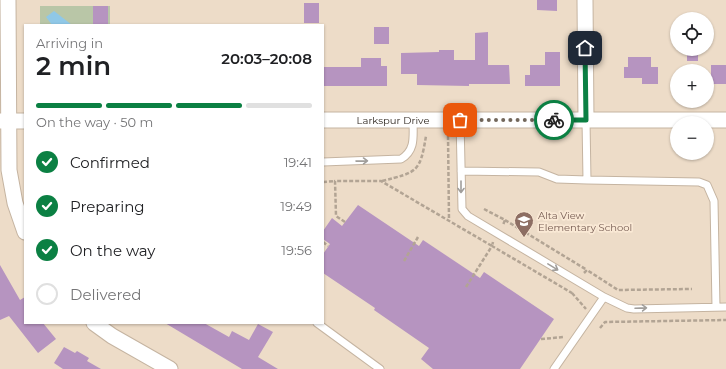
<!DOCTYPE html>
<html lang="en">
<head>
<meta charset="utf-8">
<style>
  body { margin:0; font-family:Montserrat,sans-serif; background:#f2f2f2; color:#202124; height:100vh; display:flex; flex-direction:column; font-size:15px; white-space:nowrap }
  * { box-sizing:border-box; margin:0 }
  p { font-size:13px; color:#757577 }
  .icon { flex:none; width:22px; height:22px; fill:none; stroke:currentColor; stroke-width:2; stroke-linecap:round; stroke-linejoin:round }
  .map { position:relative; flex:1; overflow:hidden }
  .panel { position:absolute; left:24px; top:24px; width:300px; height:300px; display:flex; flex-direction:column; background:#fff; border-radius:0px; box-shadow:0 1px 3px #0004 }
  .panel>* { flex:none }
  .fabs { position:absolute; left:670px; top:12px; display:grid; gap:8px }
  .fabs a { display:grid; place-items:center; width:44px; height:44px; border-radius:50%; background:#fff; box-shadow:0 1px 3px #0004; font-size:20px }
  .pin { position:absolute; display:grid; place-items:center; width:34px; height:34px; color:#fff; margin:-17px; border-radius:8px; box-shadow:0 2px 6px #0006 }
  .courier { position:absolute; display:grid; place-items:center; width:40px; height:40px; margin:-20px; border:3px solid #0b8043; border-radius:50%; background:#fff; color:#222; box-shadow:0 1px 5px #0007 }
  .headline em { font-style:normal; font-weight:600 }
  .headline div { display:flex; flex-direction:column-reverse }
  .headline { display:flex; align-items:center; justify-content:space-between; height:68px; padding:0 12px }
  h1 { font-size:26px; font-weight:600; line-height:30px }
  .bar { display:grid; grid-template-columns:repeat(4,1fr); gap:6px 4px; align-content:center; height:48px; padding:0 12px }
  .bar i { height:5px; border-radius:3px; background:#e0e0e0 }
  .bar .on { background:#0b8043 }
  .bar p { grid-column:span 4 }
  ol { padding:0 12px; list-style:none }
  li { display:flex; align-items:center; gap:12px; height:44px }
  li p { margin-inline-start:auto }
  li .icon { padding:4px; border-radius:50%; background:#0b8043; color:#fff; stroke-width:4 }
  li:last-child { color:#757577 }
  li i { width:22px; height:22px; border:2px solid #e0e0e0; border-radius:50% }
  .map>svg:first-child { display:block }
  .green { fill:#b9c6a7 }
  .water { fill:#90c8e7 }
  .building { fill:#b694c0 }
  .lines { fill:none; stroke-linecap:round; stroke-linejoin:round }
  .lane-casing { stroke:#c5b4a1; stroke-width:9 }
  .street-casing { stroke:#c5b4a1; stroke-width:17 }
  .path { stroke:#b2a494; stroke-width:2.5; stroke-dasharray:4 2; stroke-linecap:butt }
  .lane { stroke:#fff; stroke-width:7 }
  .street { stroke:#fff; stroke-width:15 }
  .oneway { stroke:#a19e9b }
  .done { stroke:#72675b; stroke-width:4; stroke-dasharray:0 7.2 }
  .route { stroke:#0b8043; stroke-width:5 }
  .labels { text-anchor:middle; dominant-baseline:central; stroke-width:3.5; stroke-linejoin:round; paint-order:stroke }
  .street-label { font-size:10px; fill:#2f2821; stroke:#fae9d5 }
  .education-label { font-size:10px; fill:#785e54; stroke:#fae9d5; text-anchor:start }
</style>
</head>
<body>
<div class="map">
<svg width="726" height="369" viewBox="0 0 726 369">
  <rect width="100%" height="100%" fill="#eddcc8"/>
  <!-- green -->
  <path class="green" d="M 40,6 L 110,6 L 110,25 L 40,25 Z"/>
  <!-- water -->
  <path class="water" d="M 54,11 L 72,25 L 52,25 L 46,17 Z"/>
  <!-- building -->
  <path class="building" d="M 537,0 L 557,0 L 557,11 L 537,10 Z
    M 304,3 L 319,3 L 319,23 L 304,23 Z
    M 93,6 L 108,6 L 108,24 L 93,24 Z
    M 374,27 L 389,27 L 389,44 L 374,44 Z
    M 488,32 L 488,65 L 509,65 L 510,84 L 469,84 L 469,86 L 417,85 L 417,74 L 401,74 L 401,53 L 439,52 L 439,50 L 454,50 L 454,60 L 475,60 L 475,33 Z
    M 687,49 L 698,49 L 698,61 L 687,61 Z
    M 545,52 L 560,52 L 560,86 L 525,86 L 525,75 L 530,75 L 530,65 L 545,65 Z
    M 628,57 L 651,57 L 651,67 L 658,67 L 658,84 L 642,84 L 642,78 L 624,78 L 624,67 L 628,67 Z
    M 361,58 L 381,58 L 381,66 L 387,66 L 387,86 L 323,86 L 323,67 L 361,67 Z
    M 711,65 L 726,65 L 726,84 L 711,84 Z
    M 358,205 L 419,246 L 423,240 L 480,278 L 484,272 L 554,319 L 520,369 L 433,369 L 421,359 L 429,348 L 374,310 L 375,308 L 323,273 L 323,254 L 330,244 L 323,239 L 323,231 L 332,218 L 342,226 Z
    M 0,265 L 20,300 L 25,297 L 25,323 L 43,323 L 56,339 L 38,353 L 9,316 L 0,320 Z
    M 165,323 L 204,323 L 229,337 L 232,331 L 249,340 L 258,324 L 273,332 L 258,357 L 278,369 L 242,369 Z
    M 64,347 L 75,353 L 77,351 L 89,358 L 87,361 L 101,369 L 63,369 L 54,363 Z"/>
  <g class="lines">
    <!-- lane casing -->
    <g class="lane-casing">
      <path id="lane" d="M 460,120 L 462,209 L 468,216 L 604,297 L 627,308 L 634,309 L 726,307
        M 586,120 L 587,180 L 699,182 L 707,185 L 714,201 L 716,307
        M 323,162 L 401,159 C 416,150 413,136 413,120
        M 461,171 L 539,172 L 557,179 L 587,180
        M 317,323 L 380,369
        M 554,369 L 604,297"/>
    </g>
    <!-- street casing -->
    <g class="street-casing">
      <g id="street">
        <path d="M 8,0 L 9,170 L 15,203 L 25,232"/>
        <path d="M 585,0 L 586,120"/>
        <path id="s1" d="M 323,120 L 726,120"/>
        <path d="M 0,121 L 25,121"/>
        <path d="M 94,323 L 112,336 L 170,369"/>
      </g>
    </g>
    <!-- path -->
    <path class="path" d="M 448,136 L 449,220
      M 382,181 C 417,172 420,173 426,136
      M 323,182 L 335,181
      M 484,209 L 505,220 L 503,225
      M 505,220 L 587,270
      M 345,222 L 336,216 L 335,181 L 381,181 L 492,246 L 493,242
      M 323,242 L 328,246
      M 404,261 L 418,237
      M 584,273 L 587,270 L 618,290 L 692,289
      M 466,287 L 492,246 L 572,293
      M 572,293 L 586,309
      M 600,328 L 605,322 L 726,320
      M 541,339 L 564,337"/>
    <!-- lane -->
    <use href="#lane" class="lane"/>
    <!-- street -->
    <use href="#street" class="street"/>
  </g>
  <!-- one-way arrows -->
  <defs><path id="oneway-shaft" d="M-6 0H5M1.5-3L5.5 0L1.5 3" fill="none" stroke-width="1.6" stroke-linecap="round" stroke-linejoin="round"/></defs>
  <g class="oneway">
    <use href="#oneway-shaft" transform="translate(362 161) rotate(-1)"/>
    <use href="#oneway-shaft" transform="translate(461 187) rotate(90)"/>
    <use href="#oneway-shaft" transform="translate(553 267) rotate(31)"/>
    <use href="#oneway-shaft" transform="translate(641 308) rotate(-2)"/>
  </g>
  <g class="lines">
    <!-- done -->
    <path class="done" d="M 460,120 L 554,120"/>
    <!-- route -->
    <path class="route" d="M 554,120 L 586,120 L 585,48"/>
  </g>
  <!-- icons -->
  <defs>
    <g id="school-pin" transform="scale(1)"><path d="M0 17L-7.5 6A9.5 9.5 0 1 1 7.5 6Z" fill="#8d6e63" stroke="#fae9d5"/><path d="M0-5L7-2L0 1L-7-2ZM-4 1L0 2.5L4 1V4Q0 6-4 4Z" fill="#fff"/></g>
  </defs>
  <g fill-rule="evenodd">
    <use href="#school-pin" x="524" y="221"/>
  </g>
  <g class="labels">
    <!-- street labels -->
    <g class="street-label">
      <text stroke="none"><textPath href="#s1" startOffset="70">Larkspur Drive</textPath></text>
    </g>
    <!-- education labels -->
    <g class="education-label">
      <text x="538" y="215">Alta View<tspan x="538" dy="12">Elementary School</tspan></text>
    </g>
  </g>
</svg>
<div class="fabs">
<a><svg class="icon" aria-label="locate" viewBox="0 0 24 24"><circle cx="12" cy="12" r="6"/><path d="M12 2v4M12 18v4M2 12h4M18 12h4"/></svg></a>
<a>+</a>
<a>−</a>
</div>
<div class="pin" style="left:460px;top:120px;background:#ea580c"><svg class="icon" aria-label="bag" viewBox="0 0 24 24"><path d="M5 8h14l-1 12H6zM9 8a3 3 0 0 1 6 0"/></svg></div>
<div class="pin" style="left:585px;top:48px;background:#1f2937"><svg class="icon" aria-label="home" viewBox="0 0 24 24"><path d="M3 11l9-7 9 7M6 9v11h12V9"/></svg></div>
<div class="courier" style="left:554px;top:120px"><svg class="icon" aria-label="bike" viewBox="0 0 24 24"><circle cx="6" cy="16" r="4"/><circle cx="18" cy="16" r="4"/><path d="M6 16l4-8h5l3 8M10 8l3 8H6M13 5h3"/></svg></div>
<section class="panel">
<div class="headline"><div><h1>2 min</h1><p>Arriving in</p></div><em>20:03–20:08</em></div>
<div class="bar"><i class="on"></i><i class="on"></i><i class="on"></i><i></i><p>On the way · 50 m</p></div>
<ol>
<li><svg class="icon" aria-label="check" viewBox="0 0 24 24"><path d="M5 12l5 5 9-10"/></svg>Confirmed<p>19:41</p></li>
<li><svg class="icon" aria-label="check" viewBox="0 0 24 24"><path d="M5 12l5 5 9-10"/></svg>Preparing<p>19:49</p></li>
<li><svg class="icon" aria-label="check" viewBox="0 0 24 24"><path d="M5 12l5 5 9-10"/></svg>On the way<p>19:56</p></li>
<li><i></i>Delivered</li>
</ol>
</section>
</div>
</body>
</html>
